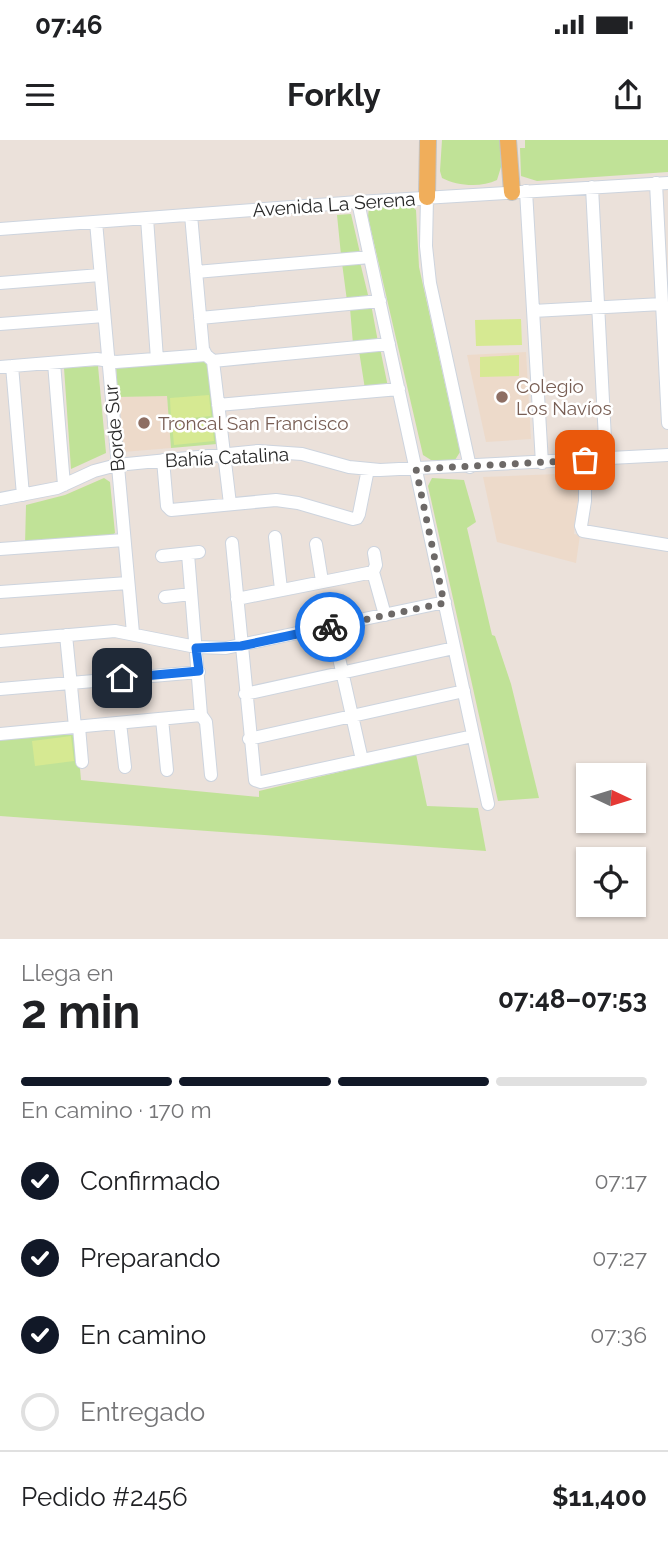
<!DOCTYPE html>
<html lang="es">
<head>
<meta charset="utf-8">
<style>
  body { margin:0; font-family:Raleway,sans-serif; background:#f2f2f2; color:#202124; height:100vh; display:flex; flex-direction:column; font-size:26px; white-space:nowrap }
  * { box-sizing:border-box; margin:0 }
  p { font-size:23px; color:#757577 }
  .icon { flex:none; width:38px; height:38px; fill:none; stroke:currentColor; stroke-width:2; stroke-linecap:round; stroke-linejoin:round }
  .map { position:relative; height:799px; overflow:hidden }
  .details { display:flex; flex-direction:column; background:#fff; flex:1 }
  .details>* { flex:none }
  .needle { width:46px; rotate:94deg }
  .buttons { position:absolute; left:576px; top:623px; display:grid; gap:14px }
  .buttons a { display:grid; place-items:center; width:70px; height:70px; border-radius:0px; background:#fff; box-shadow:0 2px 5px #0004; font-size:35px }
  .pin { position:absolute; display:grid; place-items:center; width:60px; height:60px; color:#fff; margin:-30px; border-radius:14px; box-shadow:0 4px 10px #0006 }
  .courier { position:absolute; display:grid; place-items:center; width:70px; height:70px; margin:-35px; border:5px solid #1a73e8; border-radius:50%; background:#fff; color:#222; box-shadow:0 2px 9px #0007 }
  .summary em { font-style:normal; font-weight:700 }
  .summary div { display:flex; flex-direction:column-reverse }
  .summary { display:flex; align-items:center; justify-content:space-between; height:119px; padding:0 21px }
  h1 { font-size:46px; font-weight:700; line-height:52px }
  .bar { display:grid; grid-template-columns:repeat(4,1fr); gap:10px 7px; align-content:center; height:84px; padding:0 21px }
  .bar i { height:9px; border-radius:5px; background:#e0e0e0 }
  .bar .current { background:#111827 }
  .bar p { grid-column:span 4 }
  .line { display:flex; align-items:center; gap:18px; padding:0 21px; border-top:2px solid #e0e0e0 }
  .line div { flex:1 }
  ol { padding:0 21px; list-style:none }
  li { display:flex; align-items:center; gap:21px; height:77px }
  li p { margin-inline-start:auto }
  li .icon { padding:7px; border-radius:50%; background:#111827; color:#fff; stroke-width:4 }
  li:last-child { color:#757577 }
  li i { width:38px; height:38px; border:4px solid #e0e0e0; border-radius:50% }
  .status { display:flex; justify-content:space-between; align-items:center; height:49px; padding:0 35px; background:#fff; direction:ltr }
  .status svg { height:19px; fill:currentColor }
  header { display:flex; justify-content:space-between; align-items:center; height:91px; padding:0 21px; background:#fff; font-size:32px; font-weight:700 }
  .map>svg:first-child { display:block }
  .education { fill:#eddaca }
  .green { fill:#c0e297 }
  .pitch { fill:#d6e992 }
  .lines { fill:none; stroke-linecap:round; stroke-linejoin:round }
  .minor-casing { stroke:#cdd4de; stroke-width:14 }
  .major-casing { stroke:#c3c3c3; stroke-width:18 }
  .minor { stroke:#fff; stroke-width:12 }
  .major { stroke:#f0ae5b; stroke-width:16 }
  .done { stroke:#6d6967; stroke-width:7; stroke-dasharray:0 12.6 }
  .route { stroke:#1a73e8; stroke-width:9 }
  .education-dot { fill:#8d6e63; stroke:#fff; stroke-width:2.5 }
  .labels { text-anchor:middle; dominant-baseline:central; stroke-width:5; stroke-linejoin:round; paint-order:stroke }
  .street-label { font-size:19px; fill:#292929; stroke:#fff }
  .education-label { font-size:19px; fill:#785e54; stroke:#fff; text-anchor:start }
</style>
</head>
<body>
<div class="status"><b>07:46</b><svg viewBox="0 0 49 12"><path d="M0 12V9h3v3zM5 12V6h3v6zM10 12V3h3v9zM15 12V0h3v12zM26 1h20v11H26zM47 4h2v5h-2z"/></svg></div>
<header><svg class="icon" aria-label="menu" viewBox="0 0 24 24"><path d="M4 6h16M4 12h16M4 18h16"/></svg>Forkly<svg class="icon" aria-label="share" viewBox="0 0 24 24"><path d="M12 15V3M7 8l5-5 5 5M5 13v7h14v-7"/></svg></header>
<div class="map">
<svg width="668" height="799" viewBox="0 0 668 799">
  <rect width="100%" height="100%" fill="#ebe1da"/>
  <!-- education -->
  <path class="education" d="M 526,212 L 531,299 L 486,302 L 467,215 Z
    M 167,255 L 171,308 L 123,312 L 118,257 Z
    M 581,333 L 574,394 L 580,395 L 576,423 L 497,402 L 483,337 Z"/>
  <!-- green -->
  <path class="green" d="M 442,0 L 500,0 L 501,27 L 497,40 C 481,48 457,46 442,38 L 440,31 Z
    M 525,0 L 668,0 L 668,32 L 537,41 L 521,36 L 520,8 L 525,8 Z
    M 410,65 L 416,70 L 419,127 L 460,312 L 455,320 L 431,320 L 423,315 L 368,77 L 369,67 Z
    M 351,74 L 360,113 L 341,115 L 337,75 Z
    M 360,122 L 369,159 L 347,161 L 342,123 Z
    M 371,164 L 378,202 L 353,204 L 350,168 Z
    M 380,208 L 388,247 L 365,249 L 359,211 Z
    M 204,218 L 210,223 L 217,304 L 171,308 L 167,256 L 118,257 L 116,226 Z
    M 98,226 L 106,313 L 71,329 L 64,228 Z
    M 104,338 L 110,342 L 115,393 L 110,397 L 25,405 L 26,365 L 65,355 Z
    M 432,338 L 464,340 L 476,382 L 467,388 L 492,495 L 495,496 L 511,544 L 539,658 L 498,661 L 428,346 Z
    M 77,593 L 81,640 L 259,657 L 259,651 L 416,614 L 427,666 L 478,668 L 486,711 L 0,676 L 0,599 Z"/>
  <!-- pitch -->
  <path class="pitch" d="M 521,179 L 522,205 L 476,206 L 475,180 Z
    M 519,215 L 519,236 L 480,237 L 480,217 Z
    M 209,255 L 211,276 L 171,280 L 170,258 Z
    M 212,280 L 214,301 L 174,305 L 172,283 Z
    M 71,596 L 74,621 L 35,626 L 32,601 Z"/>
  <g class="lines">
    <!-- minor casing -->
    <g class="minor-casing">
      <path id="minor" d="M 656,43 L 668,283
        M 592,47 L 606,319
        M 526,51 L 542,323
        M 427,57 L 426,106 L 430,143 L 470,327
        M 358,62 L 488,664
        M 191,75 L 203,209 L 206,215
        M 147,78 L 157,219
        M 96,82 L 133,493
        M 0,89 L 358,62 L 668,43
        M 196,132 L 370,117
        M 0,143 L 100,135
        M 533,171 L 662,164
        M 200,178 L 380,161
        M 0,184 L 104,176
        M 213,221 L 389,204
        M 213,221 L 230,364
        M 54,223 L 64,345
        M 12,226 L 23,355
        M 0,227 L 97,219 L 116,222 L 206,215 L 213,221
        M 218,265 L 399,249
        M 163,320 L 167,366 L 171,370 L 276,360 L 298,363 L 353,379 L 357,378 L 359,374 L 368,329
        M 585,320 L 585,361 L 581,386 L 583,391 L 668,405
        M 0,359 L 57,348 L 94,331 L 117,325 L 258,311 L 302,314 L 349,327 L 380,330 L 668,315
        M 275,397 L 281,449
        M 232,403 L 255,640 L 261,642 L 473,596
        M 316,404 L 322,441
        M 0,409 L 124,400
        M 374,413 L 376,425 L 373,432 L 385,475
        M 188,414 L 201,575 L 206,582 L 211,635
        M 162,416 L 199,412
        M 0,452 L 128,443
        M 165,457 L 191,454
        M 237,459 L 373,432
        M 332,487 L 362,620
        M 66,495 L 75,587
        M 0,501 L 115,491 L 196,507 L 226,508 L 445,462
        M 0,549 L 199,532
        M 245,554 L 454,508
        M 162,579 L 167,630
        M 120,583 L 125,627
        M 79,587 L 82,622
        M 0,594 L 201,575
        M 249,599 L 464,551"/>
    </g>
    <!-- major casing -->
    <g class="major-casing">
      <path id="major" d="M 508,0 L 512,52
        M 427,57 L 428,0"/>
    </g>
    <!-- minor -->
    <use href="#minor" class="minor"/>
    <!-- major -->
    <use href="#major" class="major"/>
  </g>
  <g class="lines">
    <!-- done -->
    <path class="done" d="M 330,487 L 444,463 L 416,329 L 585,320"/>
    <!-- route -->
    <path class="route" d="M 122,538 L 199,531 L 196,508 L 241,506 L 330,487"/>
  </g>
  <!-- markers -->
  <g class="education-dot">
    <circle cx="502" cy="257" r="7"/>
    <circle cx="144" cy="283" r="7"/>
  </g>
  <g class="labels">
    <!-- street labels -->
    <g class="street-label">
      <text transform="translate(334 64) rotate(-4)">Avenida La Serena</text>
      <text transform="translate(114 288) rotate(-95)">Borde Sur</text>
      <text transform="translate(227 317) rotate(-3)">Bahía Catalina</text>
    </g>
    <!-- education labels -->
    <g class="education-label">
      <text x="516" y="246">Colegio<tspan x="516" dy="22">Los Navíos</tspan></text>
      <text x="158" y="283">Troncal San Francisco</text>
    </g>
  </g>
</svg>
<div class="buttons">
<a><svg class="needle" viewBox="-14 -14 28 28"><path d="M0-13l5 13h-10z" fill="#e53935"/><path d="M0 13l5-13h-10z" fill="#757577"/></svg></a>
<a><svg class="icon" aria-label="locate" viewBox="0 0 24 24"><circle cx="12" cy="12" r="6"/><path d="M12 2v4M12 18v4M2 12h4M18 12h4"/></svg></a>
</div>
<div class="pin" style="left:585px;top:320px;background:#ea580c"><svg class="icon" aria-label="bag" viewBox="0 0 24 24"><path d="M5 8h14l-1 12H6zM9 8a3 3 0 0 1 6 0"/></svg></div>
<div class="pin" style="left:122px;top:538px;background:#1f2937"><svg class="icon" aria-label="home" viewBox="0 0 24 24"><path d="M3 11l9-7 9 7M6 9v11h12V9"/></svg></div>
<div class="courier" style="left:330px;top:487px"><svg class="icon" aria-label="bike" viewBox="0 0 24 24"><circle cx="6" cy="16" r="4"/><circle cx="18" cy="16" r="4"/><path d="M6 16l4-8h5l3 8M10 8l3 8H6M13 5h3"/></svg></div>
</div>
<section class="details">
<div class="summary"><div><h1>2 min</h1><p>Llega en</p></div><em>07:48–07:53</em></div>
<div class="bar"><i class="current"></i><i class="current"></i><i class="current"></i><i></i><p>En camino · 170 m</p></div>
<ol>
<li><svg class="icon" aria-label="check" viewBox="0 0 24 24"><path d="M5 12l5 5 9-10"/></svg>Confirmado<p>07:17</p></li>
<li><svg class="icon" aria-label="check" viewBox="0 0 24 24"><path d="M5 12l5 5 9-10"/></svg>Preparando<p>07:27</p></li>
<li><svg class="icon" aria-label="check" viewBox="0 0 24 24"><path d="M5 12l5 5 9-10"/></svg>En camino<p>07:36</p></li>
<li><i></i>Entregado</li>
</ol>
<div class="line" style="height:91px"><div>Pedido #2456</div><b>$11,400</b></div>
</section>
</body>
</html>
